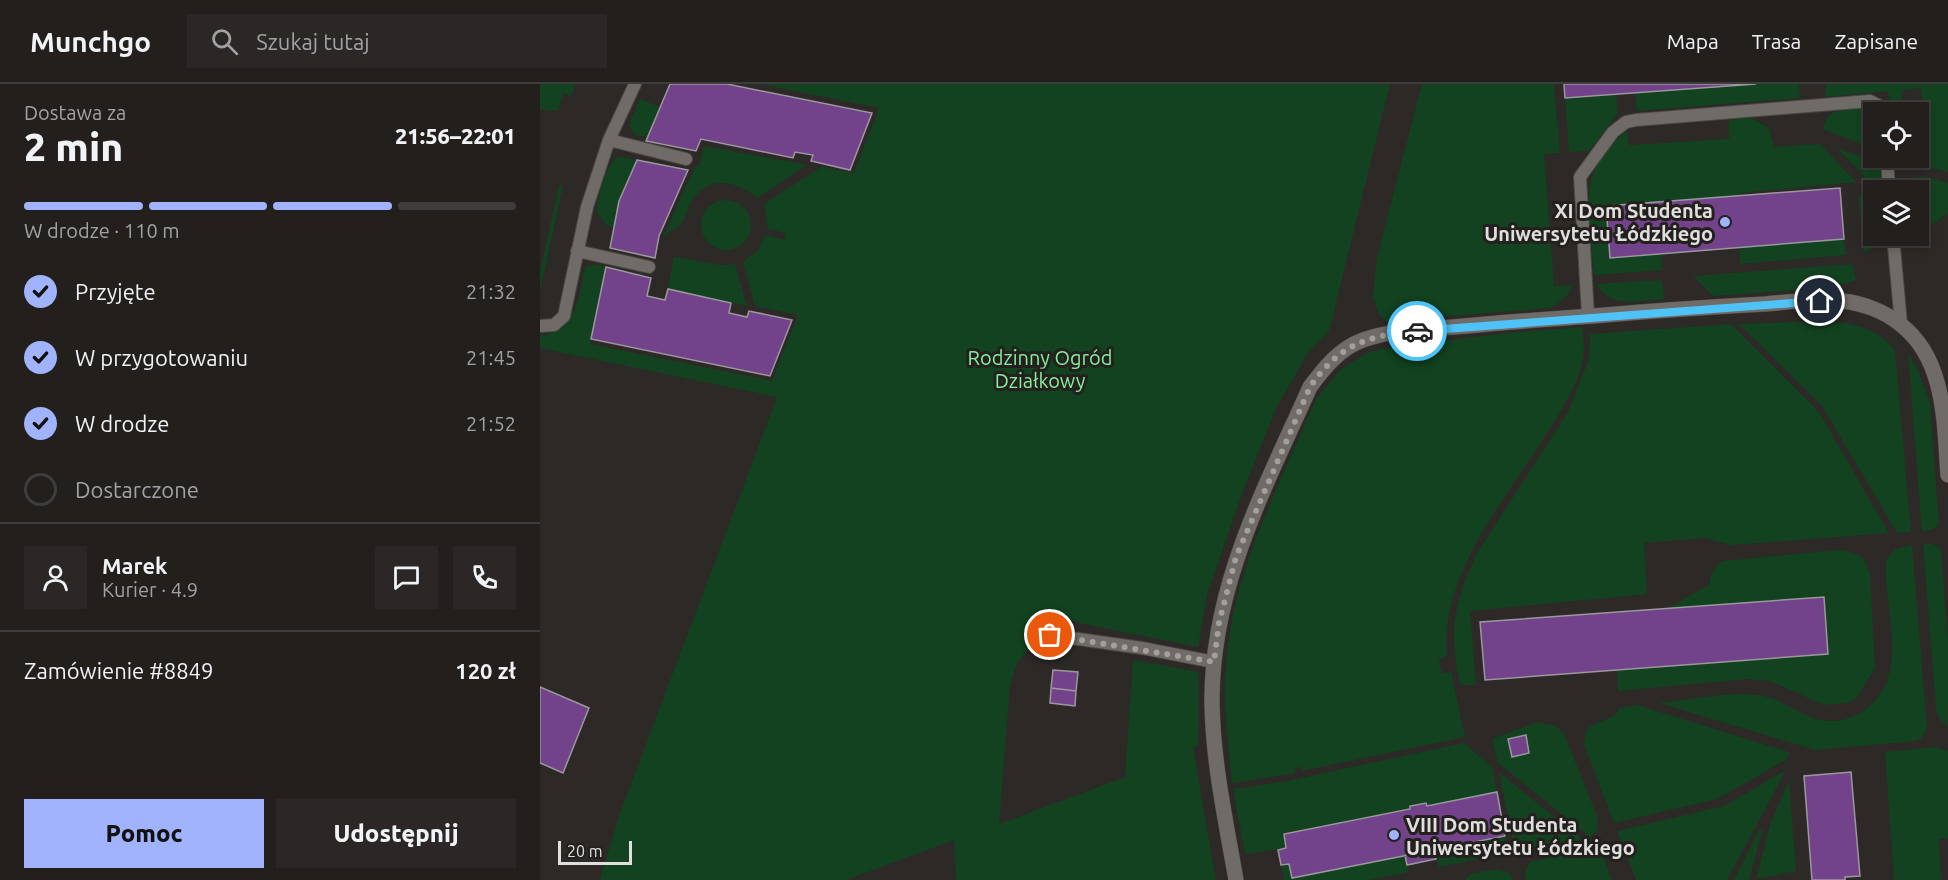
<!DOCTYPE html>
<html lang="pl">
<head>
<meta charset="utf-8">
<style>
  body { margin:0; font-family:Ubuntu,sans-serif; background:#2a2726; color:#f1f3f6; height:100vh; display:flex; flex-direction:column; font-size:22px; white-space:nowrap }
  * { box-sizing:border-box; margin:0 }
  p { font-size:20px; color:#a2a2a4 }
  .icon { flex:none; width:33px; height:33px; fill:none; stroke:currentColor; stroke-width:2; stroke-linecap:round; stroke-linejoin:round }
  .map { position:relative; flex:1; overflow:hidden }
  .drawer { display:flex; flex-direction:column; background:#221f1d; width:540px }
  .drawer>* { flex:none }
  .fabs { position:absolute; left:1323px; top:18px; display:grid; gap:12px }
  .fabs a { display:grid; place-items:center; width:66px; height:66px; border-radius:0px; background:#221f1d; box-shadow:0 3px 9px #0003,0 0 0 2px #3f3d3b; font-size:30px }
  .scale { position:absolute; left:18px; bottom:15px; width:74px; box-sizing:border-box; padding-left:6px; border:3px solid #e1dfdd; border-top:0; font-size:16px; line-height:21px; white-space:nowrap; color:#e1dfdd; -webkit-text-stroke:4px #23201d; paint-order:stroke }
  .pin { position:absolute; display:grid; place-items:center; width:51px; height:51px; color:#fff; margin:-26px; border:3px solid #fff; border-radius:50%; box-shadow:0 2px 6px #0007 }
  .courier { position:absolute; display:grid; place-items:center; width:60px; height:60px; margin:-30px; border:4px solid #4fc3f7; border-radius:50%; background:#fff; color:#222; box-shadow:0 2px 8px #0007 }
  .summary em { font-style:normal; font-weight:800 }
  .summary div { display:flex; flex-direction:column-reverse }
  .summary { display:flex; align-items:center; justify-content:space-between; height:102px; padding:0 24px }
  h1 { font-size:39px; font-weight:800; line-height:45px }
  .bar { display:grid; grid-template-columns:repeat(4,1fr); gap:9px 6px; align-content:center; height:72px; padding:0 24px }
  .bar i { height:8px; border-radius:4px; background:#3f3d3b }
  .bar .active { background:#a1b3fd }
  .bar p { grid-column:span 4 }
  .line { display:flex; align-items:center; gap:15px; padding:0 24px; border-top:2px solid #3f3d3b }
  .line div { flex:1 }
  .round { display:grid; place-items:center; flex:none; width:63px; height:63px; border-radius:0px; background:#2a2726 }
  ol { padding:0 24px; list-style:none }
  li { display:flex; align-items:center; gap:18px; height:66px }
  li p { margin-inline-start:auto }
  li .icon { padding:6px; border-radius:50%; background:#a1b3fd; color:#111; stroke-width:4 }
  li:last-child { color:#a2a2a4 }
  li i { width:33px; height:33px; border:3px solid #3f3d3b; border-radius:50% }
  .button { display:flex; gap:12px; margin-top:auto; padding:12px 24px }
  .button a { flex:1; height:69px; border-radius:0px; background:#a1b3fd; color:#111; font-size:24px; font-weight:800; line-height:69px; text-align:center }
  .button a+a { background:#2a2726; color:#f1f3f6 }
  header { display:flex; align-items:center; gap:36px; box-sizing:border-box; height:84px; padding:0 30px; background:#221f1d; border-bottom:2px solid #3f3d3b }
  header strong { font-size:28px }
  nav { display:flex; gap:33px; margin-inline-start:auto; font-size:21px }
  .search { width:420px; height:54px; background:#2a2726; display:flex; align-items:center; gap:15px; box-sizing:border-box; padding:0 21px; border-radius:0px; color:#a2a2a4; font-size:22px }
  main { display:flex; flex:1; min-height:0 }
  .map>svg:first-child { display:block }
  .green { fill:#124220 }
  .building { fill:#72438a; stroke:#9b989d; stroke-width:1.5 }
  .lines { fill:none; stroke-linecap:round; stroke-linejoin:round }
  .lane-casing { stroke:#4a4745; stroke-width:14 }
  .street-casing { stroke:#4a4745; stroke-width:16 }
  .lane { stroke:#6f6b67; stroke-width:12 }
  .street { stroke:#6f6b67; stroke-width:15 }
  .done { stroke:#a29f9d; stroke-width:6; stroke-dasharray:0 10.8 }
  .route { stroke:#4fc3f7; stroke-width:8 }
  .poi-dot { fill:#a1b3fd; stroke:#23201d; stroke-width:2 }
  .labels { text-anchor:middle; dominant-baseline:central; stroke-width:6; stroke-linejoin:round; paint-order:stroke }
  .poi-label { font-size:20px; font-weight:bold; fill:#e1dfdd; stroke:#23201d; text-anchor:end }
  .park-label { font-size:20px; fill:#84ef9c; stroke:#23201d }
</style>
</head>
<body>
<header>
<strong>Munchgo</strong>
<div class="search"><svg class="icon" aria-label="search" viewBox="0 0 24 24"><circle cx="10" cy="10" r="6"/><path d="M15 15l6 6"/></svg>Szukaj tutaj</div>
<nav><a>Mapa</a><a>Trasa</a><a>Zapisane</a></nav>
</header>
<main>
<section class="drawer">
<div class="summary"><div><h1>2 min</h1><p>Dostawa za</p></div><em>21:56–22:01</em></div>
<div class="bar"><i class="active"></i><i class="active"></i><i class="active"></i><i></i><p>W drodze · 110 m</p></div>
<ol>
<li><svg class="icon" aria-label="check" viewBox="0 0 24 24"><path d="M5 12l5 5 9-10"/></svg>Przyjęte<p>21:32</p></li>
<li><svg class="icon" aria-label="check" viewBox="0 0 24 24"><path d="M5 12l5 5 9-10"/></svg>W przygotowaniu<p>21:45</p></li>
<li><svg class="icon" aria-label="check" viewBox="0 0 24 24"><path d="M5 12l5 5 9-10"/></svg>W drodze<p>21:52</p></li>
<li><i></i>Dostarczone</li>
</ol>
<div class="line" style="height:108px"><a class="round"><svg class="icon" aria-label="person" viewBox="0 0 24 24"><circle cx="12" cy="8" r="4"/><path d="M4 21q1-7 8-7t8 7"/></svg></a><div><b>Marek</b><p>Kurier · 4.9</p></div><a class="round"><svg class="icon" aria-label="chat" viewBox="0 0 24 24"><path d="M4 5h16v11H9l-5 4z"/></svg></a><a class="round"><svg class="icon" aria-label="phone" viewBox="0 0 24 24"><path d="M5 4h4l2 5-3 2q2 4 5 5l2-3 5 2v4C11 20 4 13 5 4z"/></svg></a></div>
<div class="line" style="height:78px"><div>Zamówienie #8849</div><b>120 zł</b></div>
<div class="button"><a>Pomoc</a><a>Udostępnij</a></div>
</section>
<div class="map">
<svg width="1408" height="796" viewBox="0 0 1408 796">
  <rect width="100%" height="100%" fill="#2d2927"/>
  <!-- green -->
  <path class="green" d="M 0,0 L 36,0 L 31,12 L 24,9 L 18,26 L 0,26 Z
    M 219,0 L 850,0 L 789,247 L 768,269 L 736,324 L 699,418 L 667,511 L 658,563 L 505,532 L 488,565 L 477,579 L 470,602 L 459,740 L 585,693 L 593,576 L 659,588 L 658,661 L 653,664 L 676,796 L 416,796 L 414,756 L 306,796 L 60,796 L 79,732 L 237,313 L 0,264 L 0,251 C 37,250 39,211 45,183 L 56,180 L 66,183 L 50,260 L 232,297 L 258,231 L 215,222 L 203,178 L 218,166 L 226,151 L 244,156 L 246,149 L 228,145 L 224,120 L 281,83 L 314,89 L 339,24 Z
    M 882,0 L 1014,0 L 1020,69 L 1004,70 L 1014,202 L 1033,201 C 1028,212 1021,219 1010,224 L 846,237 L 840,232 L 833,214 L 837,173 Z
    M 1216,0 L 1259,0 L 1260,14 L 1097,27 L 1095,9 Z
    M 1285,0 L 1408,0 L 1408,88 L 1388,83 L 1381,4 L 1362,6 L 1363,28 L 1351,28 L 1348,7 L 1286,13 Z
    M 1076,11 L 1078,29 L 1049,67 L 1029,68 L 1025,14 Z
    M 100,15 L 120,23 L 108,53 L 95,51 L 89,41 Z
    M 1319,24 L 1329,28 L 1333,33 L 1333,65 L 1283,45 C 1287,25 1300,26 1319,24 Z
    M 1211,34 L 1229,44 L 1234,63 L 1280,60 L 1316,98 L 1200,109 L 1199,112 L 1066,123 L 1070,174 L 1121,170 L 1122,186 L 1054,191 C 1050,133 1033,87 1087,47 L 1089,61 L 1189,55 L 1189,36 Z
    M 164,62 L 267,81 L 217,114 C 198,97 168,90 152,117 C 147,125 146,135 139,142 C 134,146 128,149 123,153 L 155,83 L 159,82 Z
    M 1297,64 L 1341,80 L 1343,106 L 1338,106 Z
    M 79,72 L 97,76 L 74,143 L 66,141 L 56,126 C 60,110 64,82 79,72 Z
    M 1384,92 L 1408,99 L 1408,129 L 1379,150 L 1378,106 L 1358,106 L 1365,96 Z
    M 19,101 L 23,102 L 0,207 L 0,189 Z
    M 1324,106 L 1333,116 L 1334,152 L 1346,152 L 1346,157 L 1324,169 L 1318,112 L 1324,112 Z
    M161 141a25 25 0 1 1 50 0a25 25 0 1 1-50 0Z
    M 1304,155 L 1306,171 L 1200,180 L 1199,163 Z
    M 134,173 L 180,181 L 195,180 L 207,222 L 128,205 Z
    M 1312,180 L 1316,196 L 1293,203 L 1173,212 L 1153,192 Z
    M 1122,196 L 1124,215 C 1099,217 1071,225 1056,200 Z
    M 1289,237 C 1313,240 1341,245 1355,267 L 1371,448 L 1357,449 L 1282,322 L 1199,240 Z
    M 1191,240 L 1279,328 L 1349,449 L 1190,461 L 1165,454 L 1104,459 L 1107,510 L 930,527 L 936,601 L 920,601 C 908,546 914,520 937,469 L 1028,328 L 1049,275 L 1050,250 Z
    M 1042,243 C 1043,253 1045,264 1043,275 C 1038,302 1020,329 1005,352 C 965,416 899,492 907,572 L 899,575 L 902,590 L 911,588 L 925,653 L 762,687 L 761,683 L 755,684 L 756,689 L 692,699 C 686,646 681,594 691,541 C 706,462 745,388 776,315 L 801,285 L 827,269 L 841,265 L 966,249 Z
    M 1368,269 L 1378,286 L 1390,320 L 1399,441 L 1392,446 L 1382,447 Z
    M 1383,460 L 1392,460 L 1401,465 L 1408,558 L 1408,643 L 1399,634 L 1396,625 Z
    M 1372,461 L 1387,643 L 1382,654 L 1376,657 L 1275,666 L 1119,619 C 1150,616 1184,608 1216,611 C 1236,612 1252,626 1271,633 C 1307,647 1343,622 1350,586 C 1357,550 1344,511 1346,476 L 1355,465 Z
    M 1302,466 L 1315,469 L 1323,474 L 1330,489 L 1335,584 L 1316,615 L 1307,619 L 1284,621 L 1230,597 L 1208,595 L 1078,607 L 1077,586 L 1288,569 L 1284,513 L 1128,524 L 1169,501 L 1172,487 L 1182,477 Z
    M 1097,621 L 1249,668 L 1247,675 L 1177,715 L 1074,739 L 1044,660 L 1046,647 L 1050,642 L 1074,632 L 1080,624 Z
    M 997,638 L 1016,642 L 1024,650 L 1058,734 L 1057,747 L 1050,753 L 958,679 L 952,655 Z
    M 924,659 L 952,683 L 957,708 L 887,722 L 886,719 L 870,722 L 870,725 L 744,749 L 746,764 L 705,770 L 693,705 L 747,697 Z
    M 1395,663 L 1408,667 L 1408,754 L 1399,755 L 1401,796 L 1354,796 L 1345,668 Z
    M 1246,686 L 1187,796 L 1096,796 L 1077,747 L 1184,722 Z
    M 959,688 L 1042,755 L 975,768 Z
    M 1249,696 L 1256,787 L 1216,795 L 1231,738 Z
    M 1223,745 L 1209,796 L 1194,796 L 1219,746 Z
    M 965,752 L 969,769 L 899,783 L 894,766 Z
    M 1047,766 L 1063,772 L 1072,796 L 985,796 L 986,784 L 992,777 Z
    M 865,771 L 869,788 L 829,796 L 744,796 L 741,781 Z
    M 959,785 L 969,789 L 973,796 L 925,796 L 932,789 Z"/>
  <!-- building -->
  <path class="building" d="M 130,0 L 187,0 L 332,29 L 310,86 L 271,77 L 273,71 L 255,68 L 253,74 L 161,55 L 156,67 L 106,57 Z
    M 1024,0 L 1216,0 L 1025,14 Z
    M 1383,24 L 1385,51 L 1378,51 L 1378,28 L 1363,28 L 1363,26 Z
    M 97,76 L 148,86 L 119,152 L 115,174 L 70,164 L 79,117 Z
    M 1300,104 L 1304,155 L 1070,174 L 1066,122 Z
    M 66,183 L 111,194 L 107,212 L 125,216 L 128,205 L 191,219 L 189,229 L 207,233 L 209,227 L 252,236 L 230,292 L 51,255 Z
    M 1284,513 L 1288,570 L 945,596 L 940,538 Z
    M 513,586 L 538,588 L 536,607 L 511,604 Z
    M 0,603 L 49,624 L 23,689 L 0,679 Z
    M 511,604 L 536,607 L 535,622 L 510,619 Z
    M 986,651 L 989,669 L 972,673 L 968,655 Z
    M 1311,688 L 1320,792 L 1305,793 L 1305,796 L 1272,796 L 1264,692 Z
    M 957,708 L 965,752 L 752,794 L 749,780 L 741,781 L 738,766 L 746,764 L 744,750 L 870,725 L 870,722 L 886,719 L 887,722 Z
    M 894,766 L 896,775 L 867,781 L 865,771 Z"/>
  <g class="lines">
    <!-- lane casing -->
    <g class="lane-casing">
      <path id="lane" d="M 69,56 L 146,75
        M 1347,74 L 1349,106
        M 1353,152 L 1361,240
        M 37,167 L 109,183
        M 1048,232 L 1040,93 L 1073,48 L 1086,38 L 1096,36 L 1330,17 L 1340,22 L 1343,28
        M 0,242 L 14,241 L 24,232 L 47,123 L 69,56 L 95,0
        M 501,537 L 504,545 L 510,551 L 602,564 L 674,578"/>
    </g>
    <!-- street casing -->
    <g class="street-casing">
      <path id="street" d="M 696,796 C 686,738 673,679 672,619 C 671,504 724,406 770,303 C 784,284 800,264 823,256 C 851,246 883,245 913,243 C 959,239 1006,235 1053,232 C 1110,227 1168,223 1225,220 C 1250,218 1277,214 1302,217 C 1322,219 1344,227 1360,240 C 1406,275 1404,339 1408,391"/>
    </g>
    <!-- lane -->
    <use href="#lane" class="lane"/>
    <!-- street -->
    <use href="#street" class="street"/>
  </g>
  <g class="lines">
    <!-- done -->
    <path class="done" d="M 510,551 L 674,578 L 679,539 L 696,473 L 770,303 C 800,260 826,252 877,247"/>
    <!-- route -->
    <path class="route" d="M 877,247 L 1280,217"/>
  </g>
  <!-- markers -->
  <g class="poi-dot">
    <circle cx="1185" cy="138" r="6"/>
    <circle cx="854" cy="751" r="6"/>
  </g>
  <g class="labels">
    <!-- poi labels -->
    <g class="poi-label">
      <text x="1173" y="126">XI Dom Studenta<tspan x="1173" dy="23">Uniwersytetu Łódzkiego</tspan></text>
      <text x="866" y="740" text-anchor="start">VIII Dom Studenta<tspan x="866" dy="23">Uniwersytetu Łódzkiego</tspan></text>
    </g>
    <!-- park labels -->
    <g class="park-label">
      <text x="500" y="273">Rodzinny Ogród<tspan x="500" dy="23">Działkowy</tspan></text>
    </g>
  </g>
</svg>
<div class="fabs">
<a><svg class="icon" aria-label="locate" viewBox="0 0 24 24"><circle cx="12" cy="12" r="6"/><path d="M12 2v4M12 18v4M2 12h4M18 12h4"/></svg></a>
<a><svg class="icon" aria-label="layers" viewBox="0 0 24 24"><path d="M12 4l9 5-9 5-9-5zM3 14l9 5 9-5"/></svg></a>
</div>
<div class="scale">20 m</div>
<div class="pin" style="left:510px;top:551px;background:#ea580c"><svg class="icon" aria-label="bag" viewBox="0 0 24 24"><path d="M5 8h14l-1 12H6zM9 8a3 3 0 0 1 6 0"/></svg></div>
<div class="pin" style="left:1280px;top:217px;background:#1f2937"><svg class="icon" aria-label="home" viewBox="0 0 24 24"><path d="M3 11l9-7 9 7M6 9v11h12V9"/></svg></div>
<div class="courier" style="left:877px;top:247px"><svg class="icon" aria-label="car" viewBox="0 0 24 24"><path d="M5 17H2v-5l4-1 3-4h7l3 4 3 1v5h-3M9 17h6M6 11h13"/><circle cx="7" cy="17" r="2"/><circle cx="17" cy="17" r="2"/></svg></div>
</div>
</main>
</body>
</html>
